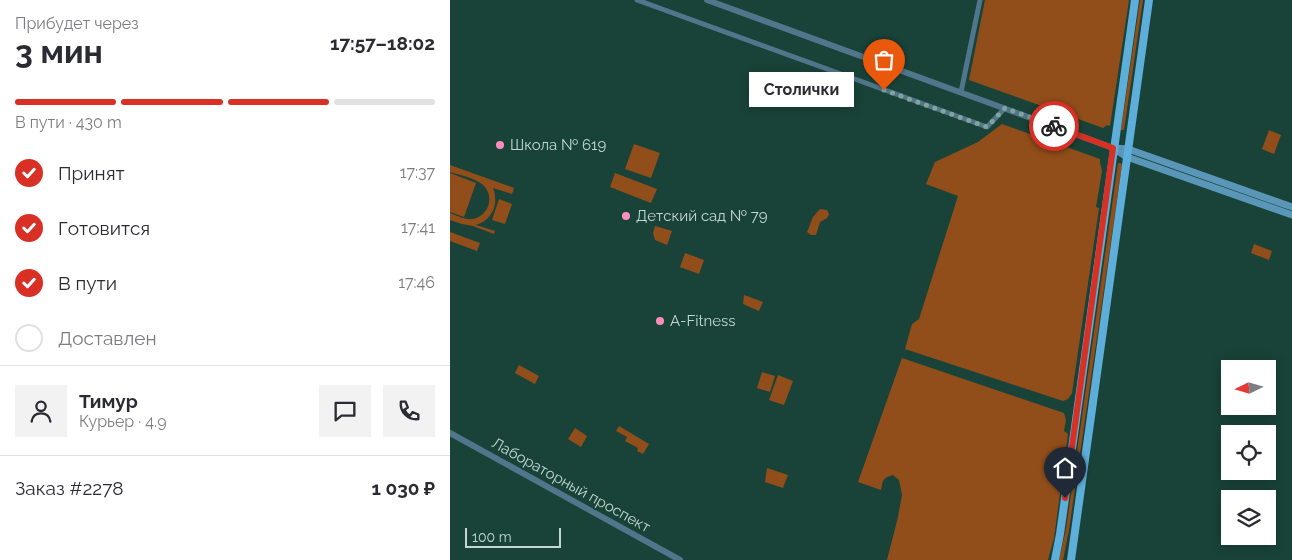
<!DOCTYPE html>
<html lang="ru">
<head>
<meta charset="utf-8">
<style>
  body { margin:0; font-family:Raleway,sans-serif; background:#f2f2f3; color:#2b2b33; height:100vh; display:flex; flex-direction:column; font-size:19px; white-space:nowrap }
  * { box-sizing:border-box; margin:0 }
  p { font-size:16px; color:#7c7c81 }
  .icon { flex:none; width:28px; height:28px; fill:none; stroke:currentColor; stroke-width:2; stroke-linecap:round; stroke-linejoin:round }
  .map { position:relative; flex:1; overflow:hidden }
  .details { display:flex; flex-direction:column; background:#fff; width:450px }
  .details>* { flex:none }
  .needle { width:32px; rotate:265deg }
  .controls { position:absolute; left:771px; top:360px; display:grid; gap:10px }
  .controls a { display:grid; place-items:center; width:55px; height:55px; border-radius:0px; background:#fff; box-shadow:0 2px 12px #0003; font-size:25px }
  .scale { position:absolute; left:15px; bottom:12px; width:96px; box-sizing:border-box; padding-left:5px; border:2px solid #c1d7d0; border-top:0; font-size:14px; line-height:18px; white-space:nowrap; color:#c1d7d0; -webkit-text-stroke:4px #194338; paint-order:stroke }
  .pin { position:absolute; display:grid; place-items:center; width:42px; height:42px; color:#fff; margin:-51px -21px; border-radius:50% 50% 50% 0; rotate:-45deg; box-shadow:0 0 5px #0007 }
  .pin .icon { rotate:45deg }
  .courier { position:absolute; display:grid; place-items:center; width:50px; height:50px; margin:-25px; border:4px solid #d93025; border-radius:50%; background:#fff; color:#222; box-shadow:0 1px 6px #0007 }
  .bubble { position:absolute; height:35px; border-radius:0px; background:#fff; box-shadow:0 2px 12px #0003; font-size:16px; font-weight:700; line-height:35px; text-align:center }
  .head em { font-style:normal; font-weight:700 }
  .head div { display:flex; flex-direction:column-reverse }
  .head { display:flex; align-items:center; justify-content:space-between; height:85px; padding:0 15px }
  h1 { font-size:32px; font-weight:700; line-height:38px }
  .bar { display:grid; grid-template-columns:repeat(4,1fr); gap:8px 5px; align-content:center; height:60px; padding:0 15px }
  .bar i { height:6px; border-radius:4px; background:#e1e1e2 }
  .bar .selected { background:#d93025 }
  .bar p { grid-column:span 4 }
  .line { display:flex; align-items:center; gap:12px; padding:0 15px; border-top:1px solid #e1e1e2 }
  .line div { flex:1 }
  .round { display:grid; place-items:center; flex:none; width:52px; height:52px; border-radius:0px; background:#f2f2f3 }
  ol { padding:0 15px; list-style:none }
  li { display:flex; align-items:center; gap:15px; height:55px }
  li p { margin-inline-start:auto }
  li .icon { padding:5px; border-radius:50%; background:#d93025; color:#fff; stroke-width:4 }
  li:last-child { color:#7c7c81 }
  li i { width:28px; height:28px; border:2px solid #e1e1e2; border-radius:50% }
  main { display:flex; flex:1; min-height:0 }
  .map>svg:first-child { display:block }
  .green { fill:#924e1a }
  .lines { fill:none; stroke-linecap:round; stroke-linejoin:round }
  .minor { stroke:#50768b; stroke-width:5 }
  .tertiary { stroke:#50768b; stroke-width:6 }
  .secondary { stroke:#5996b7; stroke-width:7 }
  .primary { stroke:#5daed9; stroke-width:8 }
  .done { stroke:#86a39b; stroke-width:5; stroke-dasharray:0 9 }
  .route { stroke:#d93025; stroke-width:6 }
  .poi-dot { fill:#fd8ebe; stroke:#194338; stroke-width:2 }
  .labels { text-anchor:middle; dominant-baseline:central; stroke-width:4; stroke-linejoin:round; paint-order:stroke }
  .poi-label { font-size:15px; fill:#c1d7d0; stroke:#194338; text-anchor:start }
  .street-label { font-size:15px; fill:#c1d7d0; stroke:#194338 }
</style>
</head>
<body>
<main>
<section class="details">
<div class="head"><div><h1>3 мин</h1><p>Прибудет через</p></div><em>17:57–18:02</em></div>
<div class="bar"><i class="selected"></i><i class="selected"></i><i class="selected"></i><i></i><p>В пути · 430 m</p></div>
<ol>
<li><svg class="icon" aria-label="check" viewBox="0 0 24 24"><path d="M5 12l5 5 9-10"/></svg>Принят<p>17:37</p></li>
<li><svg class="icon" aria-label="check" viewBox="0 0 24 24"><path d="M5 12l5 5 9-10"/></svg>Готовится<p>17:41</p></li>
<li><svg class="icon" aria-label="check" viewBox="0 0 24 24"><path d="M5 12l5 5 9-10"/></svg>В пути<p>17:46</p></li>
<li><i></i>Доставлен</li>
</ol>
<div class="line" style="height:90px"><a class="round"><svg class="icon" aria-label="person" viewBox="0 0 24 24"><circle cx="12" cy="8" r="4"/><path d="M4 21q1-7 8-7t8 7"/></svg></a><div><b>Тимур</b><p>Курьер · 4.9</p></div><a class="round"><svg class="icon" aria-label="chat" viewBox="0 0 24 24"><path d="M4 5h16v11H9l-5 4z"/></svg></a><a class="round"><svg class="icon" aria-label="phone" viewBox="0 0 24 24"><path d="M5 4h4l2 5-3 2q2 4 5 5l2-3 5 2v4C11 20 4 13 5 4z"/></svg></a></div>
<div class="line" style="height:65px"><div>Заказ #2278</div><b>1 030 ₽</b></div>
</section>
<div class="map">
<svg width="842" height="560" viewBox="0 0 842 560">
  <rect width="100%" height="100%" fill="#194338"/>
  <!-- green -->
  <path class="green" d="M 535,0 L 679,0 L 660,126 L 657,125 L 653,128 L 519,80 Z
    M 690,0 L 693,0 L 674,130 L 671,130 Z
    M 552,124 L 650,159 L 650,163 L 652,171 L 646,207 L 649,208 L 622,393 L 618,399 L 613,401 L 455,349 L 462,324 L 469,319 L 508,196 L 476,184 L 485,162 L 528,142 Z
    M 819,130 L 831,135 L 824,154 L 812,149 Z
    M 184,144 L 210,153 L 201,178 L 175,169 Z
    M 668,163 L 671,163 L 672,165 L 619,530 L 613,560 L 609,560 L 616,529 Z
    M 0,165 L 64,188 L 62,194 L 43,188 C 49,203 43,220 26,225 L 45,231 L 44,234 L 23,226 L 12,224 L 0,220 L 0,213 C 7,216 15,220 23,219 C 39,216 45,196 33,185 C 25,178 10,175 0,172 Z
    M 0,173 L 26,183 L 14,217 L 0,212 Z
    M 165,173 L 207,189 L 201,203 L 160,187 Z
    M 49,199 L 62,204 L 55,224 L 42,220 Z
    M 370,209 L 377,210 L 379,214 L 377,218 L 370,222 L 366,235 L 361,235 L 357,232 L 363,217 Z
    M 205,226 L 222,231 L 217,245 L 205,240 L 203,233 Z
    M 0,232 L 30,243 L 27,251 L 0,241 Z
    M 804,244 L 822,251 L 819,260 L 801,253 Z
    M 235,253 L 254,260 L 249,274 L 230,267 Z
    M 294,295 L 313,302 L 309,311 L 293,304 Z
    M 452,358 L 614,413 L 616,420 L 614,431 L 618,434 L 604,538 L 598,560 L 437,560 L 448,517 L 452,495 L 449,480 L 443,475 C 432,478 433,481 431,490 L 408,482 Z
    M 69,365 L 89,376 L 85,384 L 65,373 Z
    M 312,372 L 325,376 L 320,392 L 307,388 Z
    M 328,375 L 343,381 L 334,405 L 319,400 Z
    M 169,426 L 199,444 L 193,454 L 187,451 L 188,448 L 175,441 L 177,437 L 166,431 Z
    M 125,428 L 137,436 L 131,447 L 118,439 Z
    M 317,468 L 338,475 L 333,488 L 315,482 Z"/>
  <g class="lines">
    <!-- minor -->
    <path class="minor" d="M 187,0 L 537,127 L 555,108
      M 511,92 L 530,0"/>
    <!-- tertiary -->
    <path class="tertiary" d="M 257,0 L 663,148
      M 0,433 L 230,560"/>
    <!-- secondary -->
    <path class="secondary" d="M 663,148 L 677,157 L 842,215
      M 664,148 L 678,149 L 842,207"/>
    <!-- primary -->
    <path class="primary" d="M 605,560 L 610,534 L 685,0
      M 621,560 L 699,0"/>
  </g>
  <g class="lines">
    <!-- done -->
    <path class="done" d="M 434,90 L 537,127 L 555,108 L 604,126"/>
    <!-- route -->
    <path class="route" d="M 604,126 L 663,148 L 615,498"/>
  </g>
  <!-- markers -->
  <g class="poi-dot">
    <circle cx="50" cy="145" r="5"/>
    <circle cx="176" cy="216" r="5"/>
    <circle cx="210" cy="321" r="5"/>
  </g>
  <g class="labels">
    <!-- poi labels -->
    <g class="poi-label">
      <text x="60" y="145">Школа № 619</text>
      <text x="186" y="216">Детский сад № 79</text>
      <text x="220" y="321">A-Fitness</text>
    </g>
    <!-- street labels -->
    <g class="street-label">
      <text transform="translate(121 485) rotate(29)">Лабораторный проспект</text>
    </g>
  </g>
</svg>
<div class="controls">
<a><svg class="needle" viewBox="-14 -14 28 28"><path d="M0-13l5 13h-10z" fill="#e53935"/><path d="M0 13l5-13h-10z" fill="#7c7c81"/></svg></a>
<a><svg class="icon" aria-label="locate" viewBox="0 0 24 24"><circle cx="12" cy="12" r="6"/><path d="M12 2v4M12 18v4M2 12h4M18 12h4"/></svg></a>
<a><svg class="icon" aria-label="layers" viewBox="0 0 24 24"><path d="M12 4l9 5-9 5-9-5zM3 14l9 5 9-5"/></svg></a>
</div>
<div class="scale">100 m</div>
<div class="pin" style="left:434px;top:90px;background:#ea580c"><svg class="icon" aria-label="bag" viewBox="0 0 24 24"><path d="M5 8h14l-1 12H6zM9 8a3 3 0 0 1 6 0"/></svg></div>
<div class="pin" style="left:615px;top:498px;background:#1f2937"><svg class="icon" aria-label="home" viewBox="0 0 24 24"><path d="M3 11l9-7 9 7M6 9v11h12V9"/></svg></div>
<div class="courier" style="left:604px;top:126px"><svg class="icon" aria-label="bike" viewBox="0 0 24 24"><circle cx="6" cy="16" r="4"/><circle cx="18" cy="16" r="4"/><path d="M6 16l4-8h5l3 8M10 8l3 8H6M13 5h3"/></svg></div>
<div class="bubble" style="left:299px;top:72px;width:105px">Столички</div>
</div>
</main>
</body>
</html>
